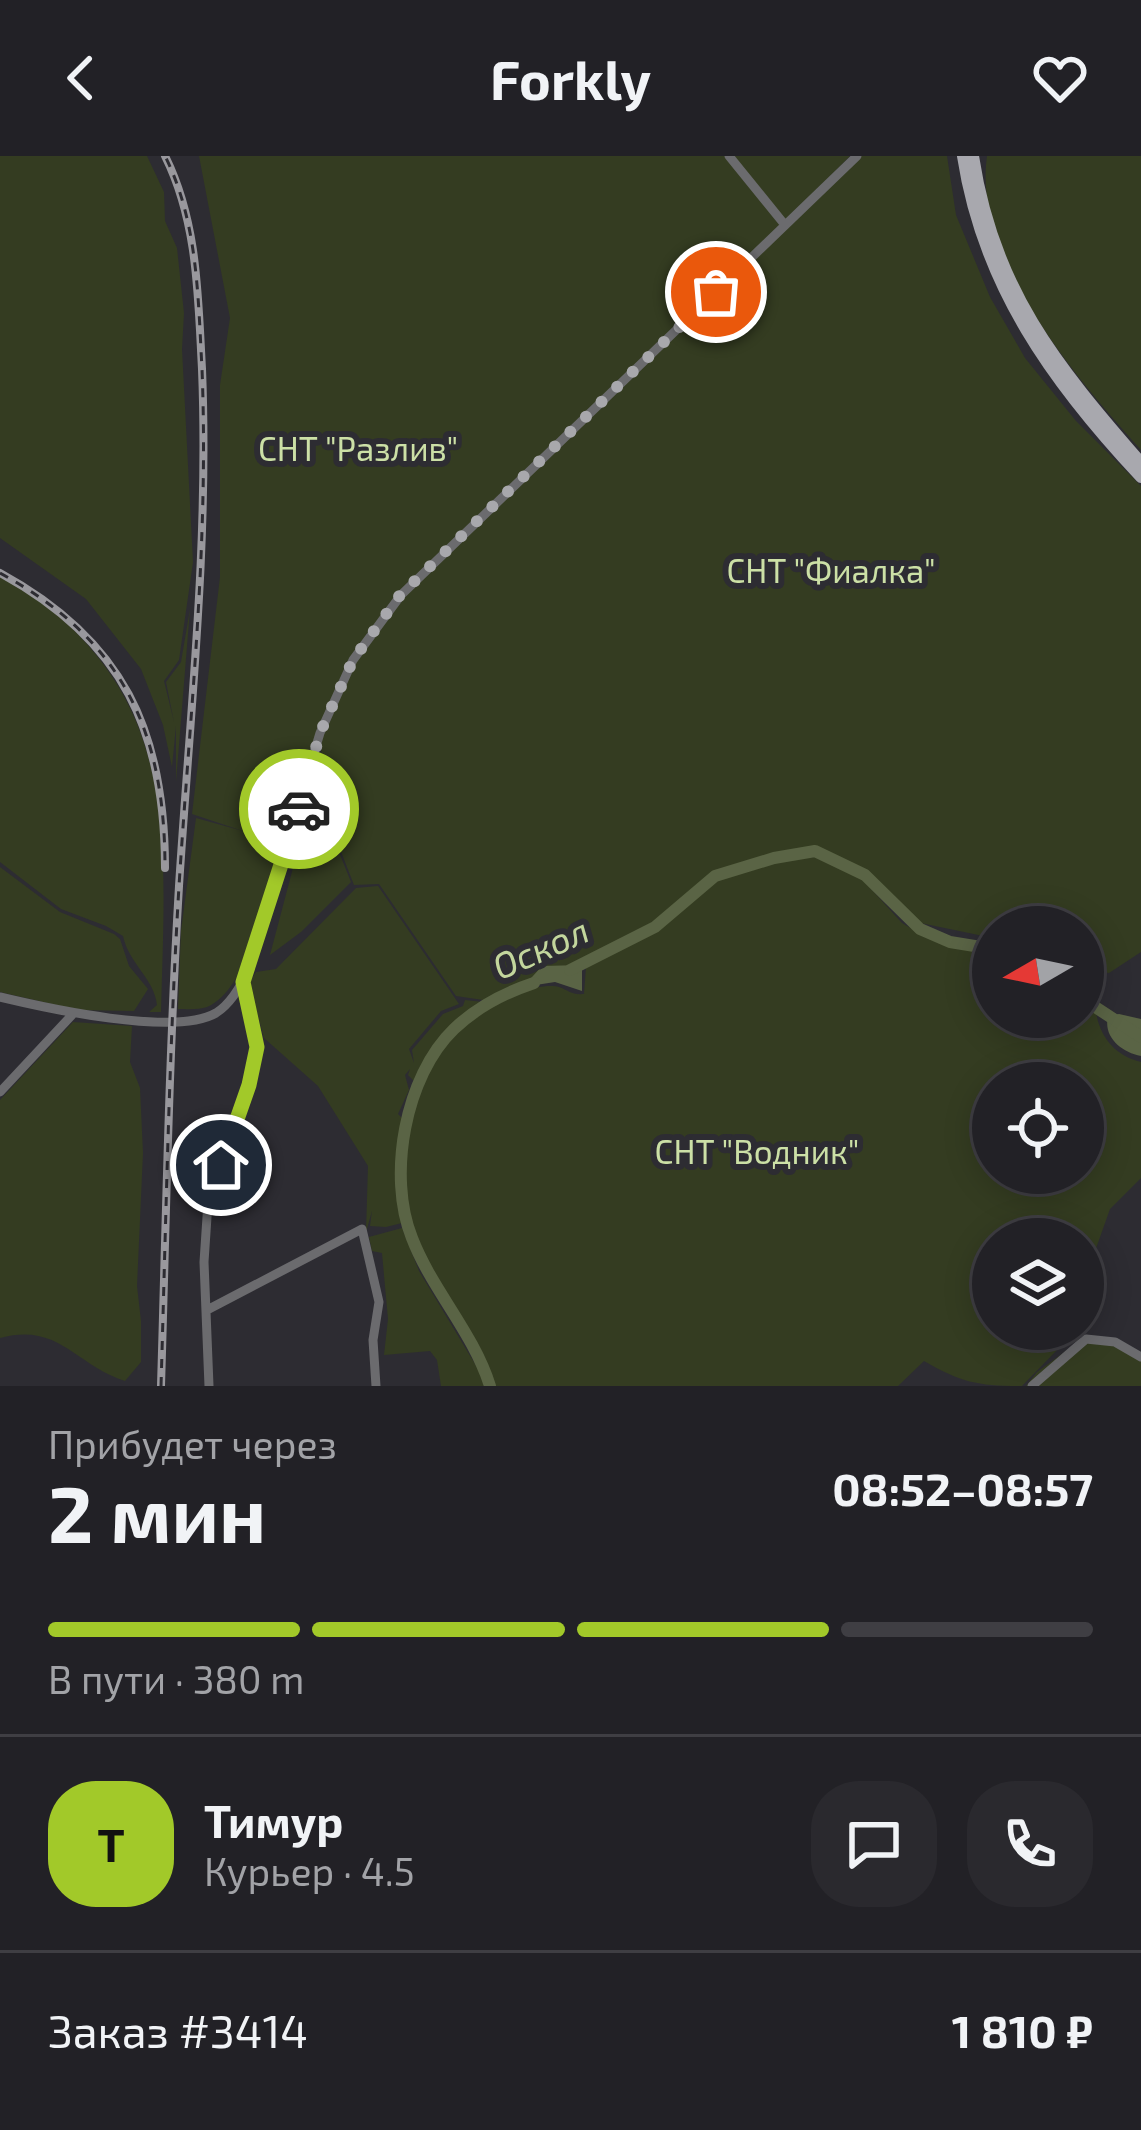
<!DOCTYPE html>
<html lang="ru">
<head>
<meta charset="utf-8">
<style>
  body { margin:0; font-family:"Exo 2",sans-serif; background:#2a292e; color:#f1f3f6; height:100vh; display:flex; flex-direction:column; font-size:45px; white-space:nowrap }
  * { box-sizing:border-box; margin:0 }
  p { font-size:39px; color:#a2a3a7 }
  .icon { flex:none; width:66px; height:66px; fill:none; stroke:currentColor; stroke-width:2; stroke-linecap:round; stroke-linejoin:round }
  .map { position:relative; height:1230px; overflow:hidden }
  .side { display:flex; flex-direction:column; background:#222126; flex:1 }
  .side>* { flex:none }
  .needle { width:78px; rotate:261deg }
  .buttons { position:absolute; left:972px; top:750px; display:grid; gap:24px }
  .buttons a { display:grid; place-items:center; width:132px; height:132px; border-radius:50%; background:#222126; box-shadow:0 6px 30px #0003,0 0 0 3px #3f3e43; font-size:60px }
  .pin { position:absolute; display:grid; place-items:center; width:102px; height:102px; color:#fff; margin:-51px; border:6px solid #fff; border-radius:50%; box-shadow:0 3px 12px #0007 }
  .courier { position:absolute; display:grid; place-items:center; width:120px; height:120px; margin:-60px; border:9px solid #a2c929; border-radius:50%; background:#fff; color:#222; box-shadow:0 3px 15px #0007 }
  .overview em { font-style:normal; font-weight:700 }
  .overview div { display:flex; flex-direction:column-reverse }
  .overview { display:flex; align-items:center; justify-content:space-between; height:204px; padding:0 48px }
  h1 { font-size:78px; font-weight:700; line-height:90px }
  .bar { display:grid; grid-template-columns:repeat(4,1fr); gap:18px 12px; align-content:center; height:144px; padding:0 48px }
  .bar i { height:15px; border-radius:9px; background:#3f3e43 }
  .bar .on { background:#a2c929 }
  .bar p { grid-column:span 4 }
  .line { display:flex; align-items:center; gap:30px; padding:0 48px; border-top:3px solid #3f3e43 }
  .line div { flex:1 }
  .round { display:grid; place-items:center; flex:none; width:126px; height:126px; border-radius:48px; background:#2a292e }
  header { display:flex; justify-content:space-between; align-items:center; height:156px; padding:0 48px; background:#222126; font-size:54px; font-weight:700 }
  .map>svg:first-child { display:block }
  .green { fill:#343c21; fill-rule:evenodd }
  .water { fill:#5a6445 }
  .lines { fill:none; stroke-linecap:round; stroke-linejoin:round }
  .river { stroke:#5a6445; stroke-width:12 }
  .minor { stroke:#6b6b6e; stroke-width:9 }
  .major { stroke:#a8a8ae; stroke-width:12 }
  .rail-casing { stroke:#99989d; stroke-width:8 }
  .rail { stroke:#2d2c32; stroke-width:3; stroke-dasharray:9; stroke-linecap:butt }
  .done { stroke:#a8a8ac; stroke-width:12; stroke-dasharray:0 21.6 }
  .route { stroke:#a2c929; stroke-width:15 }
  .labels { text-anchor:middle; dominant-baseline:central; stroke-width:12; stroke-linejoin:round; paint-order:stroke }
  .park-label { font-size:33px; fill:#cce0a6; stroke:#2d2c32 }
  .water-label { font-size:36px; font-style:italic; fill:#c3d69d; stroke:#2d2c32 }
</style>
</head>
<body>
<header><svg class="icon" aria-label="back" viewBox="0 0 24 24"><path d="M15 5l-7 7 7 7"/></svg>Forkly<svg class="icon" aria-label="heart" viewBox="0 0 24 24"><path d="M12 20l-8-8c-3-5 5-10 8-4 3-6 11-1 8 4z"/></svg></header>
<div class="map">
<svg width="1141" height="1230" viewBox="0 0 1141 1230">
  <rect width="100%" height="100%" fill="#2d2c32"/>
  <!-- green -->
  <path class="green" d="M 0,0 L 147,0 L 164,36 L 165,65 L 177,92 L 184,157 L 182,193 L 193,406 L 179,504 L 164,525 L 174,566 L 166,526 L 181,506 L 190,453 L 176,626 L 176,570 L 172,611 L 163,569 L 141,513 L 86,443 L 0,382 Z
    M 199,0 L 850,0 L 762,89 L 861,0 L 947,0 L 956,59 L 990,141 L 1025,202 L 1076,265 L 1141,330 L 1141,796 L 1109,817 L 1083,812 L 1083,771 L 993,771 L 993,782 L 906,764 L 865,719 L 815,695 L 803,696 L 715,720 L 655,771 L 578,811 L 490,845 L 456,840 L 379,728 L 354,729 L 327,660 L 322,617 L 325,661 L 351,726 L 301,776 L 270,799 L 322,602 L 320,582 L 289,689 L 281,688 C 271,729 249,834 207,851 C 199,854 186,853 178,853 L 181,775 L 196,662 L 243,675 L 192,658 L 220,421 L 220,229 L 230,162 Z
    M 987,0 L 1141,0 L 1141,294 C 1077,223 972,102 987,0 Z
    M 0,417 C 181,530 166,666 161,856 L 149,856 L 157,849 C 154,822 129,808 123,780 L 106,770 L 61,753 L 0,706 Z
    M 815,701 L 862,723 L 902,767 L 917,776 L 936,786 L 993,797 L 993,861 L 1083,861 L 1083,848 L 1096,856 C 1100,882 1116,900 1141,906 L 1141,1022 L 1110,1053 L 1083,1129 L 1083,1083 L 993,1083 L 993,1173 L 1067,1173 L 1057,1194 L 1022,1230 C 979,1230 962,1227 924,1205 L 898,1230 L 492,1230 C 478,1185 445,1152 426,1109 C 389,1025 398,920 475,860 C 489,849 505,837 523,834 C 531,832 551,828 559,831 C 570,835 571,839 584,838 L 586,811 L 657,774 L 716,724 L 774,705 ZM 993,927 L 1083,927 L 1083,1017 L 993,1017 Z
    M 0,711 L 60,756 L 114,778 L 120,783 L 129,810 L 148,833 L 134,855 L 78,854 L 0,836 Z
    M 378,730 L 459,848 L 441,855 L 409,893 L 414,907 L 412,894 L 443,858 L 463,850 L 465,844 L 483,846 C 453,868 430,892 414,925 L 408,919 L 410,913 L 405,919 L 409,934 L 398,958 L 404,964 L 396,999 L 402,1067 L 386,1071 L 370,1070 L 372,1055 L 366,1076 L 368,1010 L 318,930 L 264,882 L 249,827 L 256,816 L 276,813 L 356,732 Z
    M 73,866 L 132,870 L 130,906 L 140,932 L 143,997 L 137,1130 L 141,1165 L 141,1206 L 125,1225 C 75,1209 59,1166 0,1182 L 0,944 Z
    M 402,1072 L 419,1115 L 478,1213 L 484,1230 L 441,1230 L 437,1204 L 430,1195 L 384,1199 L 388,1163 L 382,1097 L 372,1095 L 369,1081 Z
    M 1088,1179 L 1141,1196 L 1141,1230 L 1026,1230 L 1037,1216 Z"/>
  <!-- water -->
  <path class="water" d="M 582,809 L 582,835 L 555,826 L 523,831 L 542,810 Z
    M 1119,858 L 1141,863 L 1141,900 C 1121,896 1103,881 1108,860 Z"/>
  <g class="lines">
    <!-- river -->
    <path class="river" d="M 570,814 L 655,771 L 715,720 L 774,702 L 815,695 L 865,719 L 920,773 L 950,786 L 993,793
      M 1083,843 L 1141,881
      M 490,1230 C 473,1176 432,1134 412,1082 C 387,1020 405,920 454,873 C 477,851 504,837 534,827"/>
    <!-- minor -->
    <path class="minor" d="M 729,0 L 785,69
      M 0,841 C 46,852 175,881 216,857 C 232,847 242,828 249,812 L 320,577 L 353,504 L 401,439 L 857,0
      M 0,936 L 72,859
      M 209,1153 L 362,1073 L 379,1146 L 373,1184 L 376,1230
      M 209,1230 L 204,1106 L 208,1046 L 249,930 L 257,891 L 243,826
      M 1032,1230 L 1086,1183 L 1115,1186 L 1141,1201"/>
    <!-- major -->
    <path class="major" d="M 963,0 C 983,130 1053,227 1141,321
      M 973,0 C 993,133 1056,209 1141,307"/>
    <!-- rail casing -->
    <g class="rail-casing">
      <path id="rail" d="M 0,417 C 123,484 165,575 165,712
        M 161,1230 C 166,1063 169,897 179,730 C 190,557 209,387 202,213 C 198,141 198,66 165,0"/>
    </g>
    <!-- rail -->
    <use href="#rail" class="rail"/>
  </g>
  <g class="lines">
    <!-- done -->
    <path class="done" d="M 299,653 L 320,577 L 353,504 L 400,439 L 716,136"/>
    <!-- route -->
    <path class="route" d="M 221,1009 L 249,929 L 257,891 L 243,826 L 299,653"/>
  </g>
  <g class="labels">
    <!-- park labels -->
    <g class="park-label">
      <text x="358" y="292">СНТ "Разлив"</text>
      <text x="831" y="414">СНТ "Фиалка"</text>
      <text x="757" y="995">СНТ "Водник"</text>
    </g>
    <!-- water labels -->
    <g class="water-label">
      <text transform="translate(540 791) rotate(-24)">Оскол</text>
    </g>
  </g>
</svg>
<div class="buttons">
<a><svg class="needle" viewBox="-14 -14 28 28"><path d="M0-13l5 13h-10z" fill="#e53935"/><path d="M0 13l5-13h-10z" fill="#a2a3a7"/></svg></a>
<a><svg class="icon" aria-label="locate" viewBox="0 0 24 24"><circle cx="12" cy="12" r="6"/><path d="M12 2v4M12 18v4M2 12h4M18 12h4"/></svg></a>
<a><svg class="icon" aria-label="layers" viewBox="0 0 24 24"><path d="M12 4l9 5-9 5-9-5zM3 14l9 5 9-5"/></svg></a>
</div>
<div class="pin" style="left:716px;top:136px;background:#ea580c"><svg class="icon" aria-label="bag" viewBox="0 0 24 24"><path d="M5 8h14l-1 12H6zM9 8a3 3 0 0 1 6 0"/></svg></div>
<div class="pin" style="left:221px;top:1009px;background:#1f2937"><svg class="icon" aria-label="home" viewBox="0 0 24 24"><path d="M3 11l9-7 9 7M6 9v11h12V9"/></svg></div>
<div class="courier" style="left:299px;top:653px"><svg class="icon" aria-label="car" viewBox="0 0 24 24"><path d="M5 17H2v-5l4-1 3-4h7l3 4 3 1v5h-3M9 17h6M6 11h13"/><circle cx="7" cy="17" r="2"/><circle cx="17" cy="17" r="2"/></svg></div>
</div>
<section class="side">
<div class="overview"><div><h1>2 мин</h1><p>Прибудет через</p></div><em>08:52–08:57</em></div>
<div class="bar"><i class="on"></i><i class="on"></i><i class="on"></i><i></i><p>В пути · 380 m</p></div>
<div class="line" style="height:216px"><b class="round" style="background:#a2c929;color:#111">Т</b><div><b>Тимур</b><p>Курьер · 4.5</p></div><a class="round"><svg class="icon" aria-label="chat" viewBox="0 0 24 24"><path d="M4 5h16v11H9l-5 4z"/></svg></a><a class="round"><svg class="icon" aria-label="phone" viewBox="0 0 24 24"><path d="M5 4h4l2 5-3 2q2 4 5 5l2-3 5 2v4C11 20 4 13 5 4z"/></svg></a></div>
<div class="line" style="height:156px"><div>Заказ #3414</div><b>1 810 ₽</b></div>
</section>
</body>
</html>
